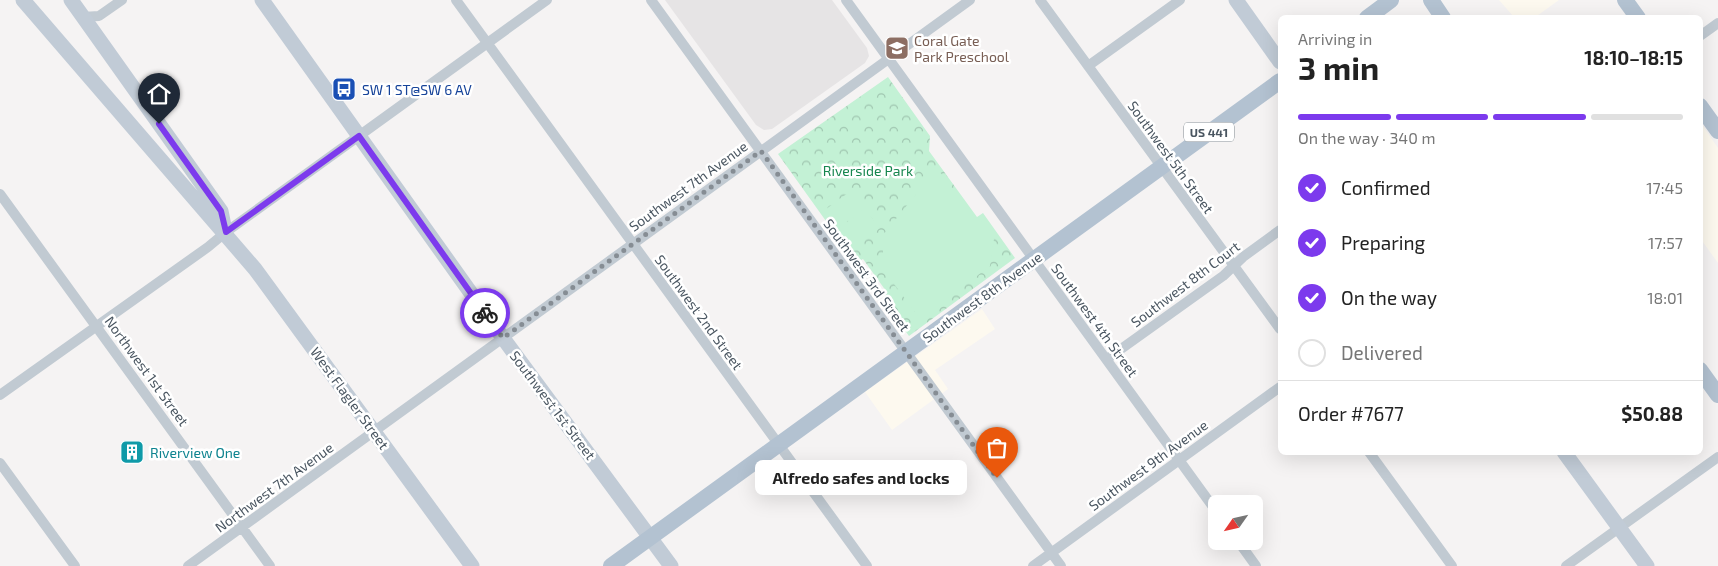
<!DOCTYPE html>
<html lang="en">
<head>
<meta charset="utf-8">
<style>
  body { margin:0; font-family:"Exo 2",sans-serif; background:#f2f2f2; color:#222; height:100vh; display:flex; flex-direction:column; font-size:19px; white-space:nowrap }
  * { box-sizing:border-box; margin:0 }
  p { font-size:16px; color:#767676 }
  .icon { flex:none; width:28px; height:28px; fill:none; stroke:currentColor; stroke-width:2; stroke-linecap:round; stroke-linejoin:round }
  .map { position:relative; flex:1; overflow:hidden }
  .details { position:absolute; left:1278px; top:15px; width:425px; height:440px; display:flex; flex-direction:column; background:#fff; border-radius:8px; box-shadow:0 5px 20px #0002 }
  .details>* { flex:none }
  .needle { width:32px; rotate:236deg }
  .tools { position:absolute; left:1208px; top:495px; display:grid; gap:10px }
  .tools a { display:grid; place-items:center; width:55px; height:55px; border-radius:8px; background:#fff; box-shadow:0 5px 20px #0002; font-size:25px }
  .pin { position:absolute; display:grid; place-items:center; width:42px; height:42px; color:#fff; margin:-51px -21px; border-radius:50% 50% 50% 0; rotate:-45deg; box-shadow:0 0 5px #0007 }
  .pin .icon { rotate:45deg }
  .courier { position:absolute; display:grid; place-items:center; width:50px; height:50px; margin:-25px; border:4px solid #7c3aed; border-radius:50%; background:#fff; color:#222; box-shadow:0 1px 6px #0007 }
  .bubble { position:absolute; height:35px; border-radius:8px; background:#fff; box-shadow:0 5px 20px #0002; font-size:16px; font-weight:700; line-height:35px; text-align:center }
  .summary em { font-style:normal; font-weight:700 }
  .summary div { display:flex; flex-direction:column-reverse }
  .summary { display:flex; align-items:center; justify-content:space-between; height:85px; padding:0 20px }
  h1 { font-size:32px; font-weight:700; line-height:38px }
  .bar { display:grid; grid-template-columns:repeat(4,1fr); gap:8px 5px; align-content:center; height:60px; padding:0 20px }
  .bar i { height:6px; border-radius:4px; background:#e0e0e0 }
  .bar .current { background:#7c3aed }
  .bar p { grid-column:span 4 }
  .line { display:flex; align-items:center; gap:12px; padding:0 20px; border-top:1px solid #e0e0e0 }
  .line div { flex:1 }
  ol { padding:0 20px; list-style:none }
  li { display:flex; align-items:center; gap:15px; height:55px }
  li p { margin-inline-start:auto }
  li .icon { padding:5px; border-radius:50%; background:#7c3aed; color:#fff; stroke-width:4 }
  li:last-child { color:#767676 }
  li i { width:28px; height:28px; border:2px solid #e0e0e0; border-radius:50% }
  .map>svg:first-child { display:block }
  .commercial { fill:#fdf9ef }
  .education { fill:#e6e4e5 }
  .park { fill:url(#park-crowns) }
  .pitch { fill:#c3f1d5 }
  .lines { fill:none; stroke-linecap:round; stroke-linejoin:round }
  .street { stroke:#c1cad2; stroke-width:10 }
  .secondary { stroke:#c1cbd6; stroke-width:15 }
  .primary { stroke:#b3c2d1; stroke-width:16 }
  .done { stroke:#868d94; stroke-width:5; stroke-dasharray:0 9 }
  .route { stroke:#7c3aed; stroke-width:6 }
  .labels { text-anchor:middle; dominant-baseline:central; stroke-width:5; stroke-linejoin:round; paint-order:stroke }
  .shield { fill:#fff; stroke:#808990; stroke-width:1 }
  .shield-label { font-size:12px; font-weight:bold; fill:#4a5661 }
  .education-label { font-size:14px; fill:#785e54; stroke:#fff; text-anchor:start }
  .transit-label { font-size:14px; fill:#164399; stroke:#fff; text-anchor:start }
  .street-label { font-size:14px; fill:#4a5661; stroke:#fff }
  .park-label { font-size:14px; fill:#17864f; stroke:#fff }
  .culture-label { font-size:14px; fill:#0d838f; stroke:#fff; text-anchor:start }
</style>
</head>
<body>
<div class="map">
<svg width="1718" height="566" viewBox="0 0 1718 566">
  <defs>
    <pattern id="park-crowns" width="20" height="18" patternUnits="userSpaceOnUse" patternTransform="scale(1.25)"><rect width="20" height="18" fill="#c3f1d5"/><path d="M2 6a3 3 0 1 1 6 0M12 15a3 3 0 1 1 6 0" fill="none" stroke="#a0c6b0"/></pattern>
  </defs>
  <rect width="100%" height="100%" fill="#f5f3f3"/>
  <!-- commercial -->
  <path class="commercial" d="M 1499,0 L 1559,0 L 1534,18 L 1514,17 Z
    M 1700,122 L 1718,148 L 1718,263 L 1700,238 Z
    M 982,309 L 995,329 L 935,370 L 948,389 L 892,430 L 865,392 Z"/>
  <!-- education -->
  <path class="education" d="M 665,0 L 832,0 L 867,48 L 869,56 L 865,63 L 772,129 L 764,130 L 756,125 Z"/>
  <!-- park -->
  <path class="park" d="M 888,77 L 930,136 L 929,151 L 977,217 L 983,213 L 1015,258 L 909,336 L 885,303 L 886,291 L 863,259 L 856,263 L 778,154 Z"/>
  <!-- pitch -->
  <path class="pitch" d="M 937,168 L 970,213 L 981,221 L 994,239 L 990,266 L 920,319 L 883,269 L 883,235 Z
    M 852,190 L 866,208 L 835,230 L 822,212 Z
    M 866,210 L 880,228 L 850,251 L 836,232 Z"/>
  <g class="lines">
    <!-- street -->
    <path class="street" d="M 456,0 L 867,566
      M 651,0 L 1061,566
      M 846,0 L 1216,511
      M 1040,0 L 1280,329
      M 82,17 L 99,16 L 122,0
      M 1700,36 L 1718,23
      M 1088,66 L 1180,0
      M 0,194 L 270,566
      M 1107,359 L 1223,276 L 1243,257 L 1280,230
      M 0,395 L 208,247 L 226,232 L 547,0
      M 1369,452 L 1452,566
      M 0,463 L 75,566
      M 1238,541 L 1256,566
      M 188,566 L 970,0
      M 1033,566 L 1280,387
      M 1566,566 L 1718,457"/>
    <!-- secondary -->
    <path class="secondary" d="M 23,0 L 255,269 L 472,566
      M 71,0 L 221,211 L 225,231
      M 262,0 L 503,338 L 671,566
      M 1236,0 L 1280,62
      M 1564,452 L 1647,566"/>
    <!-- primary -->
    <path class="primary" d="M 1431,0 L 1443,18
      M 1625,0 L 1638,18
      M 1367,18 L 1391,0
      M 1700,106 L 1718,131
      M 1700,370 L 1718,395
      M 611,566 L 1280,81"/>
  </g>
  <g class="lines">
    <!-- done -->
    <path class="done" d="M 485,313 L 503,338 L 761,151 L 997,478"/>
    <!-- route -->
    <path class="route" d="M 159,124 L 221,211 L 226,232 L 359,136 L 485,313"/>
  </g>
  <!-- icons -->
  <defs>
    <g id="school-square" transform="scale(1.25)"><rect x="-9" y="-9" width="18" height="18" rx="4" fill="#8d6e63" stroke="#fff"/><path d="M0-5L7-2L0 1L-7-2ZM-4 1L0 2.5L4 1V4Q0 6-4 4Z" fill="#fff"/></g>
    <g id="bus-square" transform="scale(1.25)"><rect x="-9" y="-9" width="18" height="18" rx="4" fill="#1a4fb4" stroke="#fff"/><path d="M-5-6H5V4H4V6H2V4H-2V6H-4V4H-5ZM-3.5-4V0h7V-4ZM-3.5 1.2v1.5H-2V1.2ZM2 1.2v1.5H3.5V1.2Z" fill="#fff"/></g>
    <g id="building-square" transform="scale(1.25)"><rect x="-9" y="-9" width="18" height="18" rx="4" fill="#0f9aa8" stroke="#fff"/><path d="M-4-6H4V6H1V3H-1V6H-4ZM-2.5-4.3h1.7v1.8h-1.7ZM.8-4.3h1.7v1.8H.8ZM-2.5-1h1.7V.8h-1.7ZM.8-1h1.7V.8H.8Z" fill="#fff"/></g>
  </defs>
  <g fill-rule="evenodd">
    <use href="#school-square" x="897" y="48"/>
    <use href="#bus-square" x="344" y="89"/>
    <use href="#building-square" x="132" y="452"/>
  </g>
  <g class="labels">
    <!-- shield labels -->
    <rect class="shield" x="1184" y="122.5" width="50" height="19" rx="4"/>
    <g class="shield-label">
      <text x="1209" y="132">US 441</text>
    </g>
    <!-- education labels -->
    <g class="education-label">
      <text x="914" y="40">Coral Gate<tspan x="914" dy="16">Park Preschool</tspan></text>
    </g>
    <!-- transit labels -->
    <g class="transit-label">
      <text x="362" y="89">SW 1 ST@SW 6 AV</text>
    </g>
    <!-- street labels -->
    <g class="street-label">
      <text transform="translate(1171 157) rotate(54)">Southwest 5th Street</text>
      <text transform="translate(688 186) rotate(-36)">Southwest 7th Avenue</text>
      <text transform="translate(867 275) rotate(54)">Southwest 3rd Street</text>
      <text transform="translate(1185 284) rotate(-37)">Southwest 8th Court</text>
      <text transform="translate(982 297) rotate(-36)">Southwest 8th Avenue</text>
      <text transform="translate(699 312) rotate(54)">Southwest 2nd Street</text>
      <text transform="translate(1095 320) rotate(54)">Southwest 4th Street</text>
      <text transform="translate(147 371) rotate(54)">Northwest 1st Street</text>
      <text transform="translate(350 398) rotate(54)">West Flagler Street</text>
      <text transform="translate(553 405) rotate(53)">Southwest 1st Street</text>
      <text transform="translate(1148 465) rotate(-36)">Southwest 9th Avenue</text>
      <text transform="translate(274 487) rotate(-36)">Northwest 7th Avenue</text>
    </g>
    <!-- park labels -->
    <g class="park-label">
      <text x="868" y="170">Riverside Park</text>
    </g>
    <!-- culture labels -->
    <g class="culture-label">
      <text x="150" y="452">Riverview One</text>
    </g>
  </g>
</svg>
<div class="tools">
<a><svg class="needle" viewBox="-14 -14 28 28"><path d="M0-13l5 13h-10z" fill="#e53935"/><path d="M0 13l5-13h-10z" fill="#767676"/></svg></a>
</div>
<div class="pin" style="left:997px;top:478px;background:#ea580c"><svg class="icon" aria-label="bag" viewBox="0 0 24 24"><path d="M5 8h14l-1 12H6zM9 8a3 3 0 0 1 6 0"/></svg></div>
<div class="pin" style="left:159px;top:124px;background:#1f2937"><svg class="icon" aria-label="home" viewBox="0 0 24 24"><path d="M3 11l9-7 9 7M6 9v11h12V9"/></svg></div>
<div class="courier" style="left:485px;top:313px"><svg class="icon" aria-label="bike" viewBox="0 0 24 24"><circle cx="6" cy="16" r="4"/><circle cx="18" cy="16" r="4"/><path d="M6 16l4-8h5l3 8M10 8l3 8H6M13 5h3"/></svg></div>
<div class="bubble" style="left:755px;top:460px;width:212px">Alfredo safes and locks</div>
<section class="details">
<div class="summary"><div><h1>3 min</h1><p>Arriving in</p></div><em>18:10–18:15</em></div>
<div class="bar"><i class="current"></i><i class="current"></i><i class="current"></i><i></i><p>On the way · 340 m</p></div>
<ol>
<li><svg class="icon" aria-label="check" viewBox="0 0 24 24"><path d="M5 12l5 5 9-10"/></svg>Confirmed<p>17:45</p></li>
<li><svg class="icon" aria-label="check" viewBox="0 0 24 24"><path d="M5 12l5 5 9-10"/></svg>Preparing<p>17:57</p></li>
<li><svg class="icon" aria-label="check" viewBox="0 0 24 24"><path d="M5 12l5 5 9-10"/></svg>On the way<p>18:01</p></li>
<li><i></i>Delivered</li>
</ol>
<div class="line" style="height:65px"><div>Order #7677</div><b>$50.88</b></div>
</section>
</div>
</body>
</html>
